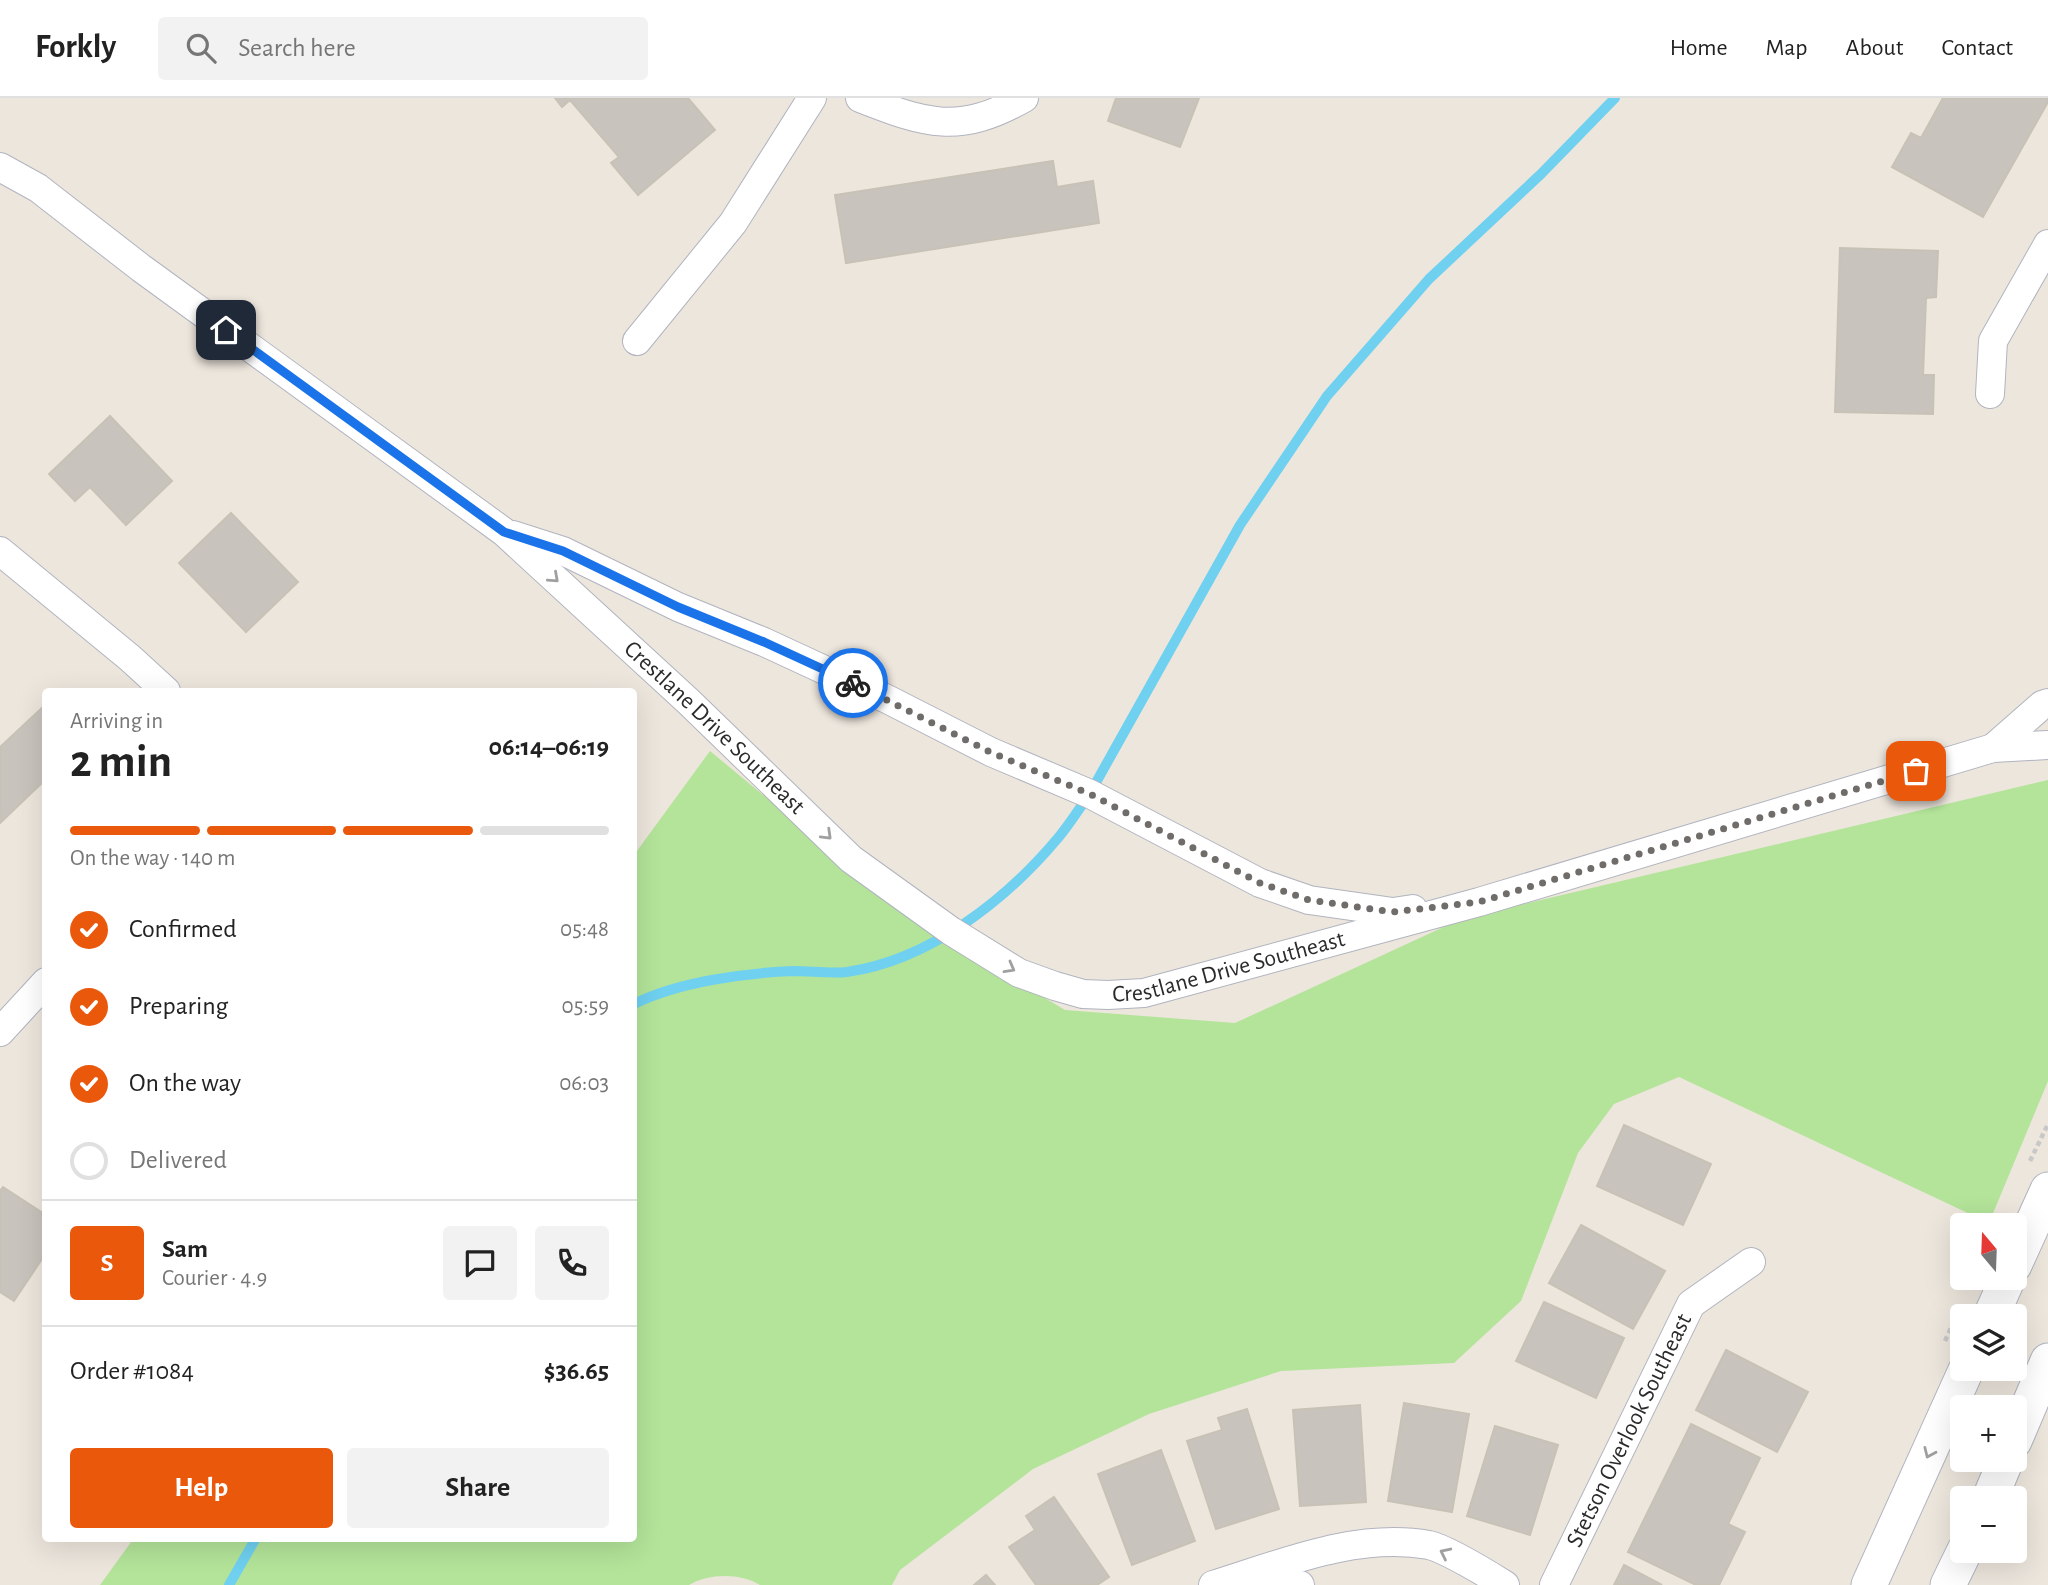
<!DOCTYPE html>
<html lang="en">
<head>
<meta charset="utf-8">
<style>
  body { margin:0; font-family:"Alegreya Sans",sans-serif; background:#f2f2f2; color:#222; height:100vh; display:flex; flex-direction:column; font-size:26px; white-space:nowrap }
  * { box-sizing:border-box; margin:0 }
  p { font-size:23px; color:#767676 }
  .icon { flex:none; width:38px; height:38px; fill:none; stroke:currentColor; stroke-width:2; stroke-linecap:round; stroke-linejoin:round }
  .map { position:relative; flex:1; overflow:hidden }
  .sheet { position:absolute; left:42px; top:590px; width:595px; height:854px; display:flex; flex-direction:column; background:#fff; border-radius:7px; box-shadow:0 7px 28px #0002 }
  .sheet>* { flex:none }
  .needle { width:46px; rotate:341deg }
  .fabs { position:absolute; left:1950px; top:1115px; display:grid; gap:14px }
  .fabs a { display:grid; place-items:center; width:77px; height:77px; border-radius:7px; background:#fff; box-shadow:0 7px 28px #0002; font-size:35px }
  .pin { position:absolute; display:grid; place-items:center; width:60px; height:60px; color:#fff; margin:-30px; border-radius:14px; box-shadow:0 4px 10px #0006 }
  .courier { position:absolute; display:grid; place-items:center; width:70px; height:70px; margin:-35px; border:5px solid #1a73e8; border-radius:50%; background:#fff; color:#222; box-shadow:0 2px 9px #0007 }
  .overview em { font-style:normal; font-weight:600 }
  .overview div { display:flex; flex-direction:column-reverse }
  .overview { display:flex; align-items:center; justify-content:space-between; height:119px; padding:0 28px }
  h1 { font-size:46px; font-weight:600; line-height:52px }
  .bar { display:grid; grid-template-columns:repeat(4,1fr); gap:10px 7px; align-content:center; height:84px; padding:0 28px }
  .bar i { height:9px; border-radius:5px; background:#e0e0e0 }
  .bar .selected { background:#ea580c }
  .bar p { grid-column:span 4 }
  .line { display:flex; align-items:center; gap:18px; padding:0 28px; border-top:2px solid #e0e0e0 }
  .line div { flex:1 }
  .round { display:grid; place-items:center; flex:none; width:74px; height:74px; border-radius:7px; background:#f2f2f2 }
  ol { padding:0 28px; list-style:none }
  li { display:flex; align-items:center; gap:21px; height:77px }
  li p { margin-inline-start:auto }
  li .icon { padding:7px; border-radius:50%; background:#ea580c; color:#fff; stroke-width:4 }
  li:last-child { color:#767676 }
  li i { width:38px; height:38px; border:4px solid #e0e0e0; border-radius:50% }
  .button { display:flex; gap:14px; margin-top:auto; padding:14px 28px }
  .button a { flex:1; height:80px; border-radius:7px; background:#ea580c; color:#fff; font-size:28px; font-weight:600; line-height:80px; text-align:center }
  .button a+a { background:#f2f2f2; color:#222 }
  header { display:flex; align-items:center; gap:42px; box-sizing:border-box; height:98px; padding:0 35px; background:#fff; border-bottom:2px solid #e0e0e0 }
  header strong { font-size:33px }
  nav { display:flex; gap:38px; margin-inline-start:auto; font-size:24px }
  .search { width:490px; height:63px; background:#f2f2f2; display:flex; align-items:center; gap:18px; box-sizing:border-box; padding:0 24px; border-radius:7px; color:#767676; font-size:26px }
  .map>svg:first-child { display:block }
  .green { fill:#b3e499 }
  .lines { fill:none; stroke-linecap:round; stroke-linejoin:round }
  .stream { stroke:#6fd0f0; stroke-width:10 }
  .building { fill:#c8c3bc; stroke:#c8c2b6; stroke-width:2 }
  .minor-casing { stroke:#b1b4bf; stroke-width:30 }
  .tertiary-casing { stroke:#b1b4bf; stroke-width:37 }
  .path { stroke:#c8c8c8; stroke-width:4.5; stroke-dasharray:5 3.5; stroke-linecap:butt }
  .minor { stroke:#fff; stroke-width:28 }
  .tertiary { stroke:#fff; stroke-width:35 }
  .oneway { stroke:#a0a0a0 }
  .done { stroke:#6f6c69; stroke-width:7; stroke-dasharray:0 12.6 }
  .route { stroke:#1a73e8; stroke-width:9 }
  .labels { text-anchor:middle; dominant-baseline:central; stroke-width:5; stroke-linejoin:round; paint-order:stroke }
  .street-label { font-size:24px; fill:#2b2b2b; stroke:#fff }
</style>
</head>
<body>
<header>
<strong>Forkly</strong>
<div class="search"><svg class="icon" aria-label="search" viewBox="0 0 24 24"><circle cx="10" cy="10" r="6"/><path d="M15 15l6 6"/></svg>Search here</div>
<nav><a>Home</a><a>Map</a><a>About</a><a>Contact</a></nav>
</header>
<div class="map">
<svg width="2048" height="1487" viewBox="0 0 2048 1487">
  <rect width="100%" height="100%" fill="#ede6dd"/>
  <!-- green -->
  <path class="green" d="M 710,653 L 914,822 L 1065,912 L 1235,925 L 1461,821 L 2048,682 L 2048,983 L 1989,1125 L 1679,979 L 1614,1006 L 1578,1055 L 1521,1203 L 1454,1265 L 1281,1273 L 1149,1316 L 1033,1371 L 900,1472 L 892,1487 L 760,1487 C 741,1475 709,1475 689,1487 L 100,1487 L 134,1440 L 634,1440 L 634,757 Z"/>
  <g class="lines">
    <!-- stream -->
    <path class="stream" d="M 634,906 C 678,884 744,875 794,873 C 811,873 830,876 847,874 C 930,862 1006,802 1058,740 C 1069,727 1079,711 1089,697 L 1240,427 L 1327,298 L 1429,181 L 1541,76 L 1615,0
      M 229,1487 L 256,1440"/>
  </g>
  <!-- building -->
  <path class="building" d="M 555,0 L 688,0 L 715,32 L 638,97 L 611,65 L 619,59 L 570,2 L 562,9 Z
    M 1116,0 L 1199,0 L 1180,49 L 1108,23 Z
    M 1943,0 L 2048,0 L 2048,4 L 1983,119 L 1892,69 L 1911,35 L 1921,40 Z
    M 1053,63 L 1057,89 L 1093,83 L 1099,125 L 846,165 L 835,97 Z
    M 1840,150 L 1938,153 L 1936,199 L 1926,200 L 1923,277 L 1934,277 L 1933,316 L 1835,314 Z
    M 110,318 L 172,383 L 126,427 L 90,389 L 75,403 L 49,376 Z
    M 231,415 L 298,484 L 246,534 L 179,465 Z
    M 45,607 L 46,681 L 0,725 L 0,649 Z
    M 1624,1027 L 1711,1066 L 1683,1127 L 1597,1088 Z
    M 3,1089 L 46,1117 L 46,1155 L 14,1203 L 0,1194 L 0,1093 Z
    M 1581,1127 L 1665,1173 L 1633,1231 L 1549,1185 Z
    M 1544,1204 L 1624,1240 L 1596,1300 L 1516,1263 Z
    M 1726,1252 L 1808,1294 L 1777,1354 L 1696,1312 Z
    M 1404,1305 L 1469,1316 L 1452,1414 L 1388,1403 Z
    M 1360,1307 L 1366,1404 L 1300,1408 L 1293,1312 Z
    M 1247,1311 L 1279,1411 L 1216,1431 L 1187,1343 L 1222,1332 L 1218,1320 Z
    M 1691,1326 L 1760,1360 L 1728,1426 L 1745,1434 L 1719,1487 L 1696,1487 L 1628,1454 Z
    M 1495,1328 L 1558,1347 L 1530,1437 L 1467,1418 Z
    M 1161,1352 L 1195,1443 L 1132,1467 L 1098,1376 Z
    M 1054,1399 L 1109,1479 L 1097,1487 L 1036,1487 L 1009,1449 L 1035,1432 L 1026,1418 Z
    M 1624,1467 L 1662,1487 L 1614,1487 Z
    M 986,1477 L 995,1487 L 974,1487 Z"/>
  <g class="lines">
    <!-- minor casing -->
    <g class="minor-casing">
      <g id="minor">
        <path d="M 860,0 C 926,26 959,37 1024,0"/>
        <path id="s1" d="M 0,69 L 38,90 L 141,170 L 504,434 L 689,604 L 851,761 L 951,833 L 1019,875 L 1055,888 L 1083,896 L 1108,897 L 1144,895 L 1479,804 L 1993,650 L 2048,647"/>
        <path d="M 637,243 L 733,125 L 812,0"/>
        <path d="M 1990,296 L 1993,243 L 2048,146"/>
        <path d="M 513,437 L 563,453 L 678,509 L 764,544 L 887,601 L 991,654 L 1090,696 L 1260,785 L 1309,802 L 1393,814 L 1413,811"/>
        <path d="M 0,453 L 130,560 L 166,593"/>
        <path d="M 1993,650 L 2042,607 L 2048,605"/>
        <path d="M 0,934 L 46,884"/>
        <path d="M 1253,1478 L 1300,1487"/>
        <path d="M 1213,1487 C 1281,1466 1356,1434 1429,1447 C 1446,1451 1489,1477 1505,1487"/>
        <path id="s2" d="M 1554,1487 L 1691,1206 L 1751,1164"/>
      </g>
    </g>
    <!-- tertiary casing -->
    <g class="tertiary-casing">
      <path id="tertiary" d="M 2014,1167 L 2048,1092
        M 1991,1218 L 2008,1180
        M 2014,1343 L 2048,1263
        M 1990,1400 L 2006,1362
        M 1869,1487 L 1967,1270
        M 1948,1487 L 1965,1452"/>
    </g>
    <!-- path -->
    <path class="path" d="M 2030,1063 L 2048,1026
      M 1945,1243 L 1956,1219"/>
    <!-- minor -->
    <use href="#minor" class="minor"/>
    <!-- tertiary -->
    <use href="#tertiary" class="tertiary"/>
  </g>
  <!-- one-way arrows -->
  <defs><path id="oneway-chevron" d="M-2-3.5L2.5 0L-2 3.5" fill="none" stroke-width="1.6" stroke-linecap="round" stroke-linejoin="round" transform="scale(1.75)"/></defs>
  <g class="oneway">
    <use href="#oneway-chevron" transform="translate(554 480) rotate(42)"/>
    <use href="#oneway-chevron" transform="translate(827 737) rotate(44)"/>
    <use href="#oneway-chevron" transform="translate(1010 870) rotate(29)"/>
    <use href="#oneway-chevron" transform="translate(1929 1355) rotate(114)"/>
    <use href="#oneway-chevron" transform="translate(1445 1455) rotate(-154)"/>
  </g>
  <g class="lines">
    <!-- done -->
    <path class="done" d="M 853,585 L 990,654 L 1090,696 L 1260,785 L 1309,802 L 1393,814 L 1479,804 L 1916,673"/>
    <!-- route -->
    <path class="route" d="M 226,232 L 504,434 L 563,453 L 678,509 L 764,544 L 853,585"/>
  </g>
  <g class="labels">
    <!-- street labels -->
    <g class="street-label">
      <text stroke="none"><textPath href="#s1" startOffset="910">Crestlane Drive Southeast</textPath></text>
      <text stroke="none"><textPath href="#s1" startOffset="1519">Crestlane Drive Southeast</textPath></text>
      <text stroke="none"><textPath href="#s2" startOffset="172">Stetson Overlook Southeast</textPath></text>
    </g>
  </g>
</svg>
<div class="fabs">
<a><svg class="needle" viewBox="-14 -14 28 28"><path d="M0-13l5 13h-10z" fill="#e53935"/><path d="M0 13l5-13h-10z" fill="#767676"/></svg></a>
<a><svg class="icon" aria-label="layers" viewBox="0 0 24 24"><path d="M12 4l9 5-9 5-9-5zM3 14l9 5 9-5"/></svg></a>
<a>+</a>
<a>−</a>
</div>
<div class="pin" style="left:1916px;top:673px;background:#ea580c"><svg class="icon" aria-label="bag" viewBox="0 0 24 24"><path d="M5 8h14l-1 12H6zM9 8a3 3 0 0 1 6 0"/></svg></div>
<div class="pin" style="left:226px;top:232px;background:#1f2937"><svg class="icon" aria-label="home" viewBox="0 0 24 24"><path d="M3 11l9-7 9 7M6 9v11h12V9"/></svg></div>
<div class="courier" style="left:853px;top:585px"><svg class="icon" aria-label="bike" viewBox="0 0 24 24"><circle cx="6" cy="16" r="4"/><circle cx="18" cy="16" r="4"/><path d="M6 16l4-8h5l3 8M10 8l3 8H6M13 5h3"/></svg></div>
<section class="sheet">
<div class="overview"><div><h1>2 min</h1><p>Arriving in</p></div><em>06:14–06:19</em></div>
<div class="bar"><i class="selected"></i><i class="selected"></i><i class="selected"></i><i></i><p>On the way · 140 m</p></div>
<ol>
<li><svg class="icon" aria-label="check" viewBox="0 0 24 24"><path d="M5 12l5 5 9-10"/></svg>Confirmed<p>05:48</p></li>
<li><svg class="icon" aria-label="check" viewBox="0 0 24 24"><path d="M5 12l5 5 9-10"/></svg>Preparing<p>05:59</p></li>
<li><svg class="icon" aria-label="check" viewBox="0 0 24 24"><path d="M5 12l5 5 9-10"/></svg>On the way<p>06:03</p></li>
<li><i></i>Delivered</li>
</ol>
<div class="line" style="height:126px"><b class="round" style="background:#ea580c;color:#fff">S</b><div><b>Sam</b><p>Courier · 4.9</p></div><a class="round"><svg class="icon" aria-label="chat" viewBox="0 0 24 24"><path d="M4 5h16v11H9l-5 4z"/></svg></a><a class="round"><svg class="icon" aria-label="phone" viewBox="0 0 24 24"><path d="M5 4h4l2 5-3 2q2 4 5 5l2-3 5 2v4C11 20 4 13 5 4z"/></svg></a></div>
<div class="line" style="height:91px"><div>Order #1084</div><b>$36.65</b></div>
<div class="button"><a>Help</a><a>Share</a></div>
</section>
</div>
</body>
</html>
